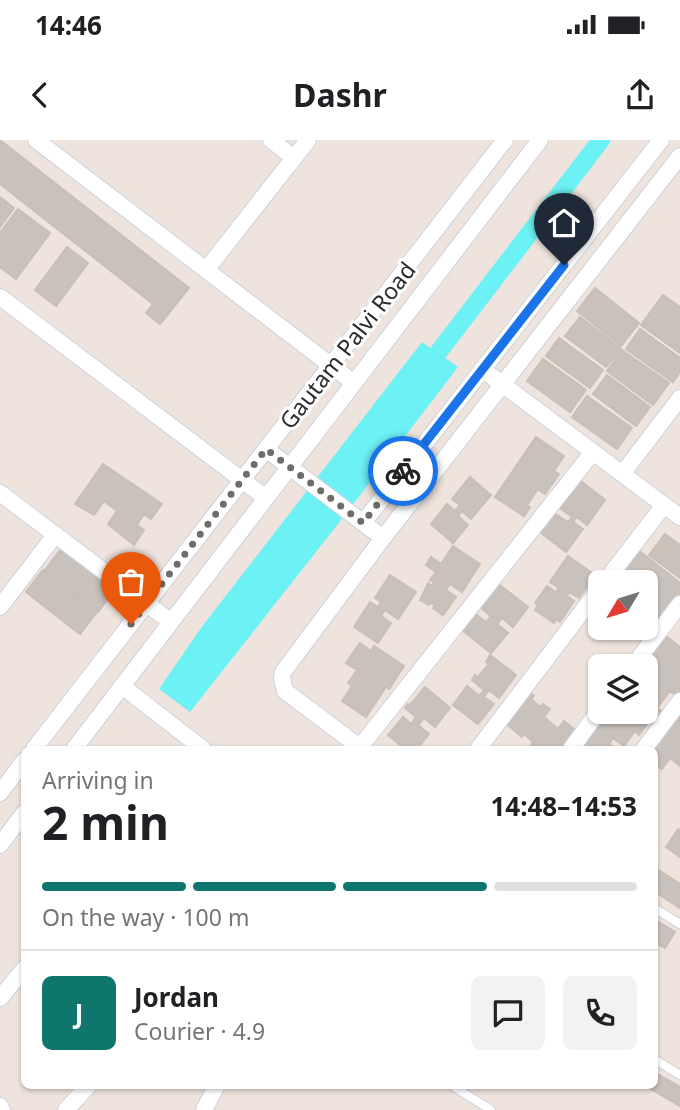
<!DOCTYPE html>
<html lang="en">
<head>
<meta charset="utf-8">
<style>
  body { margin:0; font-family:"Noto Sans",sans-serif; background:#f2f2f2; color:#202124; height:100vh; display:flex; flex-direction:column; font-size:26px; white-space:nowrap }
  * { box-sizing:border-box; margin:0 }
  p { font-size:23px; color:#757577 }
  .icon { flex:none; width:38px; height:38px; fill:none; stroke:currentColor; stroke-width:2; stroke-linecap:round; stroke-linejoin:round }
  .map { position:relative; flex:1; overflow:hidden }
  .details { position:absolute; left:21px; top:606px; width:637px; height:343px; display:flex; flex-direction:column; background:#fff; border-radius:10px; box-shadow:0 2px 5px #0004 }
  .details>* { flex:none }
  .needle { width:46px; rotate:232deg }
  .buttons { position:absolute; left:588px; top:430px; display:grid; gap:14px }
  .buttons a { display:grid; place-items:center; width:70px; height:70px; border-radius:10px; background:#fff; box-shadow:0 2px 5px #0004; font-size:35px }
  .pin { position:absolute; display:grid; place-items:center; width:60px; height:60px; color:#fff; margin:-72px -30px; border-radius:50% 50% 50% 0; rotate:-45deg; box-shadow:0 0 7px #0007 }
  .pin .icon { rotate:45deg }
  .courier { position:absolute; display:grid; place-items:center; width:70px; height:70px; margin:-35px; border:5px solid #1a73e8; border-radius:50%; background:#fff; color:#222; box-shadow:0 2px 9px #0007 }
  .head em { font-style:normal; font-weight:700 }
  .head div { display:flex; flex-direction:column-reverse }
  .head { display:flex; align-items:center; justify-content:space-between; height:119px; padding:0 21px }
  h1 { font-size:46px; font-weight:700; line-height:52px }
  .bar { display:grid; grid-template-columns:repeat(4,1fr); gap:10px 7px; align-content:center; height:84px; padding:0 21px }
  .bar i { height:9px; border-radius:5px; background:#e0e0e0 }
  .bar .current { background:#0f766e }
  .bar p { grid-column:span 4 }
  .line { display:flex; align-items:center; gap:18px; padding:0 21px; border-top:2px solid #e0e0e0 }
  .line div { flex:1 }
  .round { display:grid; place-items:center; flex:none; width:74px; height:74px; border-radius:10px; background:#f2f2f2 }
  .status { display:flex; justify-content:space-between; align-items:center; height:49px; padding:0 35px; background:#fff; direction:ltr }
  .status svg { height:19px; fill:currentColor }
  header { display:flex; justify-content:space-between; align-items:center; height:91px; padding:0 21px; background:#fff; font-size:32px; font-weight:700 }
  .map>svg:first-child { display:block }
  .water { fill:#6cf1f5 }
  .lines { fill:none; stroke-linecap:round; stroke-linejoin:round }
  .canal { stroke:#6cf1f5; stroke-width:18 }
  .building { fill:#c9c1bc; stroke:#cabfb7; stroke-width:2 }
  .service-casing { stroke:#cbd3de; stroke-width:10 }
  .minor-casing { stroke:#cbd3de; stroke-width:18 }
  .service { stroke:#fff; stroke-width:8 }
  .minor { stroke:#fff; stroke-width:16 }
  .done { stroke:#706c6a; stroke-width:7; stroke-dasharray:0 12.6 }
  .route { stroke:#1a73e8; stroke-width:9 }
  .labels { text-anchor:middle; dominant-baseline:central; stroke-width:6; stroke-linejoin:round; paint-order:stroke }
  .street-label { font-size:23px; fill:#2c2c2c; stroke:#fff }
</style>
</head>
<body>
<div class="status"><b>14:46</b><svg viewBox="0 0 49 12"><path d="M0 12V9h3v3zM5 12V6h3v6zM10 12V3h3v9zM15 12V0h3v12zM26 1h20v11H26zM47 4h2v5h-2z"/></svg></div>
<header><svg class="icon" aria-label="back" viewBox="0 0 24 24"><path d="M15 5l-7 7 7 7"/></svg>Dashr<svg class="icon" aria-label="share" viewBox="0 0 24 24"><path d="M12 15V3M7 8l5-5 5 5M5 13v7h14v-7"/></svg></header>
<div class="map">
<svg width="680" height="970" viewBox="0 0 680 970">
  <rect width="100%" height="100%" fill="#eee3dd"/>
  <!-- water -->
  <path class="water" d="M 422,202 L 458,227 L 338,384 L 190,572 L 159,549 L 201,488 Z"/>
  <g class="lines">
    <!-- canal -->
    <path class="canal" d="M 424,231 L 601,0"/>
  </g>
  <!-- building -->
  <path class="building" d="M 0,0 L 189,148 L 160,184 L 146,173 L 153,164 L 0,44 Z
    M 0,57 L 14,68 L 0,87 Z
    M 18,69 L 50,93 L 16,139 L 0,127 L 0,93 Z
    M 67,107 L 88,123 L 56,166 L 35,150 Z
    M 595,148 L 639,183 L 621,206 L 577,171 Z
    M 663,155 L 680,167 L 680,213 L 641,185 Z
    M 580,177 L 621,209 L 606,227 L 565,196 Z
    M 640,189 L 680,218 L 680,232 L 673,242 L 626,209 Z
    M 559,198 L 603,230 L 590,248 L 546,216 Z
    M 622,210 L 669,243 L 653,265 L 607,231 Z
    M 543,219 L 586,250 L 570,272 L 527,241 Z
    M 607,235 L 650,267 L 636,286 L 593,254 Z
    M 587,256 L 632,288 L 617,309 L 572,277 Z
    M 536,297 L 564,316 L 554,331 L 559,334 L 545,354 L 538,349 L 527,365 L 530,367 L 524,376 L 495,357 Z
    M 103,324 L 162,364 L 151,379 L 144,374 L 137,385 L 144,390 L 134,405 L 108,384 L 117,371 L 104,361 L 94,375 L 75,364 Z
    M 470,337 L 491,355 L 471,379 L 462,371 L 458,376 L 468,385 L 453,403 L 431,384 L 447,364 L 455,371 L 460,365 L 452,359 Z
    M 581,341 L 605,360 L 587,385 L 577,377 L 573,382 L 583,389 L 566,412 L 540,392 L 554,373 L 568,382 L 572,377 L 560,368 Z
    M 665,394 L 680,405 L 680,438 L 649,415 Z
    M 65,404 L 118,445 L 98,472 L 44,431 Z
    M 453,406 L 480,424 L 462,452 L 450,444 L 446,450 L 456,457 L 443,475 L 433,468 L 435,466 L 431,462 L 429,465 L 420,460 L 428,443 L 432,446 L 434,442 L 430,440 L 436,432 L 426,425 L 431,417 L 441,424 Z
    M 637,409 L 680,443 L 680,460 L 661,481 L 646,470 L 646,443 L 610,443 Z
    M 568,416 L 595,435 L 579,458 L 569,452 L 567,456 L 574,461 L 560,482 L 556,479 L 554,483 L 535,470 L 538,465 L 535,463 L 547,446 L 556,452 L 559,448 L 550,442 Z
    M 43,430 L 97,472 L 80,494 L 26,452 Z
    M 390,435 L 416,452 L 398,479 L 385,470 L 381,476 L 391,483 L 378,503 L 354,487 L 370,462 L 378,467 L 381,462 L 375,458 Z
    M 497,443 L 528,467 L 513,487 L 502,478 L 497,484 L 508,493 L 491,513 L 461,489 L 474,473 L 486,482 L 491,476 L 479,466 Z
    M 662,493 L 680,507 L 680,558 L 670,551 L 657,568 L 667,575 L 661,584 L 644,572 L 646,572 L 646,539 L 650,542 L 654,535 L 646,527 L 639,524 Z
    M 360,503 L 371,511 L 374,506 L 404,526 L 389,549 L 386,547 L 366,577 L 342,561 L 352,546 L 348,543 L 357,530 L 346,523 Z
    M 490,515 L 516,535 L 499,558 L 489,550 L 484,557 L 494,564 L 478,584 L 453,565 L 467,546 L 479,556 L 484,550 L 472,540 L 475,535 L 478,537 L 489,524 L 486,522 Z
    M 425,547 L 450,568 L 435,587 L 424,578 L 418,585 L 429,594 L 417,609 L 405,609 L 388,595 L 403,577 L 411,584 L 416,577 L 405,568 L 408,564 L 410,565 Z
    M 527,551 L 534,556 L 531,559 L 540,567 L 543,564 L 550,569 L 544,577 L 558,589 L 564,581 L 576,591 L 561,609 L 535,609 L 531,605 L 533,602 L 524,594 L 522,597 L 503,581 Z
    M 680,569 L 680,626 L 670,618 L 662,629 L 654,624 L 654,609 L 648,609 Z
    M 607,572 L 631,572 L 647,584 L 639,595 L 635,591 L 624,606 L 613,598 L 609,604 L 616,609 L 579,609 L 605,580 L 602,578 Z
    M 678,689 L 680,691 L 680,717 L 666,707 Z
    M 654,727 L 680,744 L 680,768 L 654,751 Z
    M 654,779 L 675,792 L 665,808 L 654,802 Z
    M 654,932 L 680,947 L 680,966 L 644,945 L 654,945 Z"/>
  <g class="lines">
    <!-- service casing -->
    <g class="service-casing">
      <path id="service" d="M 654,768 L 680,784
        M 654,919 L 680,935
        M 451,945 L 491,970"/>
    </g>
    <!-- minor casing -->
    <g class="minor-casing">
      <path id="minor" d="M 36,0 L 354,243
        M 271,0 L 294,18
        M 206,130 L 308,0
        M 0,157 L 266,358
        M 482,229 L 680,377
        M 266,309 L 383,398
        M 622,334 L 680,258
        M 0,353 L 171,482
        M 363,383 L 661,0
        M 604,443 L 664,365
        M 0,467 L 55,395
        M 632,527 L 680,464
        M 122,546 L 203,609
        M 360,607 L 593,312
        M 34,609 L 505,0
        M 74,609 L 540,0
        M 362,609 L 285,551 L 282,538 L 283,532 L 383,398 L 680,16
        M 478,609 L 600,448
        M 571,609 L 600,569
        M 644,609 L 680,561
        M 0,653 L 24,621
        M 0,705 L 24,673
        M 0,858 L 24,829
        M 0,966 L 2,970
        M 66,970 L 89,945
        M 204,970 L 217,945"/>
    </g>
    <!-- service -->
    <use href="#service" class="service"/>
    <!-- minor -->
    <use href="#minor" class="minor"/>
  </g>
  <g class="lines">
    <!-- done -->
    <path class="done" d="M 131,484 L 266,309 L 363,383 L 403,331"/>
    <!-- route -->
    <path class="route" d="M 403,331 L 564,125"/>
  </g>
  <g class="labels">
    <!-- street labels -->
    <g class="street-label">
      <text transform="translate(347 205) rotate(-52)">Gautam Palvi Road</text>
    </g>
  </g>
</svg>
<div class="buttons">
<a><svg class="needle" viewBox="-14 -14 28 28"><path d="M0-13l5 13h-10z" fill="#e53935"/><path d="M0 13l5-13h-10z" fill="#757577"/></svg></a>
<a><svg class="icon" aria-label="layers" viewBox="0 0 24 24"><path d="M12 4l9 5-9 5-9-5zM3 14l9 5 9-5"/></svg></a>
</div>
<div class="pin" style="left:131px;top:484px;background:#ea580c"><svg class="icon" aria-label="bag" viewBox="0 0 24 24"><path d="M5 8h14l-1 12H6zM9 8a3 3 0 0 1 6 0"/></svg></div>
<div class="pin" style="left:564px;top:125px;background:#1f2937"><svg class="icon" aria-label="home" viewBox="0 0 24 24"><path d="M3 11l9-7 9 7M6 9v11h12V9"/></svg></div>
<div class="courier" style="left:403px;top:331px"><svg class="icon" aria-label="bike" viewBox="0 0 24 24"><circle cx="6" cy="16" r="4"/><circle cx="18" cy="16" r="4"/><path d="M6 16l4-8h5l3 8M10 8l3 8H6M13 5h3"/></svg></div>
<section class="details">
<div class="head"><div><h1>2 min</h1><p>Arriving in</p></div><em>14:48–14:53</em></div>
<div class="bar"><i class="current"></i><i class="current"></i><i class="current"></i><i></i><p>On the way · 100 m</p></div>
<div class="line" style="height:126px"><b class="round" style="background:#0f766e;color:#fff">J</b><div><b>Jordan</b><p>Courier · 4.9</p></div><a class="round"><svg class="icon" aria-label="chat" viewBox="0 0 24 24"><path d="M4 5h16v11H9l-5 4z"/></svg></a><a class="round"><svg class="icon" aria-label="phone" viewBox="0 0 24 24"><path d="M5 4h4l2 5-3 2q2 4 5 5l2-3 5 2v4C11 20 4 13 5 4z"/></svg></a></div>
</section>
</div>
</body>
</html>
